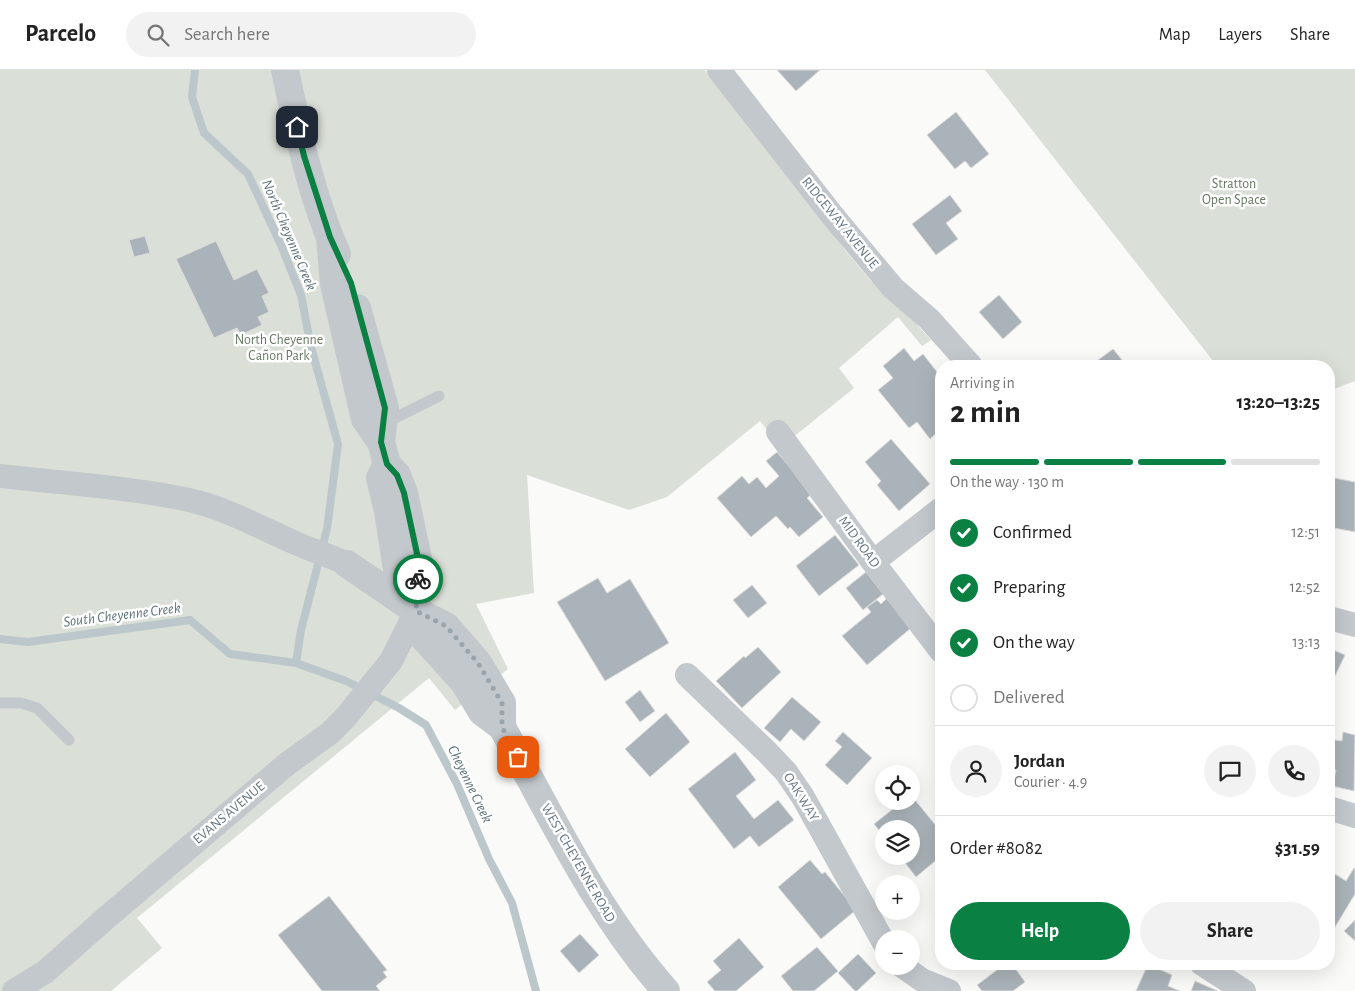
<!DOCTYPE html>
<html lang="en">
<head>
<meta charset="utf-8">
<style>
  body { margin:0; font-family:"Alegreya Sans",sans-serif; background:#f2f2f2; color:#222; height:100vh; display:flex; flex-direction:column; font-size:19px; white-space:nowrap }
  * { box-sizing:border-box; margin:0 }
  p { font-size:16px; color:#767676 }
  .icon { flex:none; width:28px; height:28px; fill:none; stroke:currentColor; stroke-width:2; stroke-linecap:round; stroke-linejoin:round }
  .map { position:relative; flex:1; overflow:hidden }
  .side { position:absolute; left:935px; top:290px; width:400px; height:610px; display:flex; flex-direction:column; background:#fff; border-radius:20px; box-shadow:0 5px 20px #0002 }
  .side>* { flex:none }
  .tools { position:absolute; left:875px; top:695px; display:grid; gap:10px }
  .tools a { display:grid; place-items:center; width:45px; height:45px; border-radius:50%; background:#fff; box-shadow:0 5px 20px #0002; font-size:25px }
  .pin { position:absolute; display:grid; place-items:center; width:42px; height:42px; color:#fff; margin:-21px; border-radius:10px; box-shadow:0 2px 8px #0006 }
  .courier { position:absolute; display:grid; place-items:center; width:50px; height:50px; margin:-25px; border:4px solid #0b8043; border-radius:50%; background:#fff; color:#222; box-shadow:0 1px 6px #0007 }
  .summary em { font-style:normal; font-weight:700 }
  .summary div { display:flex; flex-direction:column-reverse }
  .summary { display:flex; align-items:center; justify-content:space-between; height:85px; padding:0 15px }
  h1 { font-size:32px; font-weight:700; line-height:38px }
  .bar { display:grid; grid-template-columns:repeat(4,1fr); gap:8px 5px; align-content:center; height:60px; padding:0 15px }
  .bar i { height:6px; border-radius:4px; background:#e0e0e0 }
  .bar .selected { background:#0b8043 }
  .bar p { grid-column:span 4 }
  .line { display:flex; align-items:center; gap:12px; padding:0 15px; border-top:1px solid #e0e0e0 }
  .line div { flex:1 }
  .round { display:grid; place-items:center; flex:none; width:52px; height:52px; border-radius:26px; background:#f2f2f2 }
  ol { padding:0 15px; list-style:none }
  li { display:flex; align-items:center; gap:15px; height:55px }
  li p { margin-inline-start:auto }
  li .icon { padding:5px; border-radius:50%; background:#0b8043; color:#fff; stroke-width:4 }
  li:last-child { color:#767676 }
  li i { width:28px; height:28px; border:2px solid #e0e0e0; border-radius:50% }
  .cta { display:flex; gap:10px; margin-top:auto; padding:10px 15px }
  .cta a { flex:1; height:58px; border-radius:30px; background:#0b8043; color:#fff; font-size:20px; font-weight:700; line-height:58px; text-align:center }
  .cta a+a { background:#f2f2f2; color:#222 }
  header { display:flex; align-items:center; gap:30px; box-sizing:border-box; height:70px; padding:0 25px; background:#fff; border-bottom:1px solid #e0e0e0 }
  header strong { font-size:24px }
  nav { display:flex; gap:28px; margin-inline-start:auto; font-size:18px }
  .search { width:350px; height:45px; background:#f2f2f2; display:flex; align-items:center; gap:12px; box-sizing:border-box; padding:0 18px; border-radius:28px; color:#767676; font-size:19px }
  .map>svg:first-child { display:block }
  .green { fill:#dadfd7 }
  .lines { fill:none; stroke-linecap:round; stroke-linejoin:round }
  .stream { stroke:#bbc7cb; stroke-width:8 }
  .building { fill:#aab3b9; stroke:#dcdcda }
  .service { stroke:#c3c8cc; stroke-width:11 }
  .minor { stroke:#c3c8cc; stroke-width:24 }
  .tertiary { stroke:#c3c8cc; stroke-width:28 }
  .done { stroke:#99a4ac; stroke-width:5; stroke-dasharray:0 9 }
  .route { stroke:#0b8043; stroke-width:6 }
  .labels { text-anchor:middle; dominant-baseline:central; stroke-width:5; stroke-linejoin:round; paint-order:stroke }
  .park-label { font-size:14px; fill:#687a64; stroke:#fff }
  .street-label { font-size:14px; fill:#657683; stroke:#fff }
  .water-label { font-size:15px; font-style:italic; fill:#60757c; stroke:#fff }
</style>
</head>
<body>
<header>
<strong>Parcelo</strong>
<div class="search"><svg class="icon" aria-label="search" viewBox="0 0 24 24"><circle cx="10" cy="10" r="6"/><path d="M15 15l6 6"/></svg>Search here</div>
<nav><a>Map</a><a>Layers</a><a>Share</a></nav>
</header>
<div class="map">
<svg width="1355" height="921" viewBox="0 0 1355 921">
  <rect width="100%" height="100%" fill="#fafaf8"/>
  <!-- green -->
  <path class="green" d="M 0,0 L 705,0 L 790,105 L 845,180 L 870,210 L 900,236 L 931,270 L 922,276 L 898,247 L 839,298 L 854,318 L 781,377 L 760,351 L 667,427 L 629,440 L 527,405 L 534,523 L 476,534 L 508,599 L 455,640 L 429,608 L 137,848 L 162,878 L 111,921 L 0,921 Z
    M 985,0 L 1355,0 L 1355,311 L 1329,321 L 1329,296 L 1217,296 Z"/>
  <g class="lines">
    <!-- stream -->
    <path class="stream" d="M 195,0 L 192,27 L 204,63 L 248,104 L 281,175 L 301,225 L 311,277 L 338,374 L 327,459 L 301,560 L 296,593
      M 0,569 L 28,572 L 190,550 L 230,584 L 296,593 L 346,611 L 399,638 L 426,655 L 457,714 L 489,789 L 512,833 L 536,921"/>
  </g>
  <!-- building -->
  <path class="building" d="M 777,0 L 820,0 L 796,21 Z
    M 956,42 L 989,84 L 971,98 L 965,91 L 955,99 L 927,65 Z
    M 950,125 L 962,141 L 946,153 L 958,169 L 936,185 L 912,154 Z
    M 145,166 L 150,183 L 134,187 L 129,170 Z
    M 216,171 L 234,210 L 257,199 L 269,223 L 262,226 L 269,242 L 258,247 L 262,255 L 241,265 L 237,258 L 214,268 L 176,189 Z
    M 999,225 L 1022,252 L 1003,269 L 979,242 Z
    M 904,278 L 914,291 L 923,284 L 941,307 L 941,331 L 938,333 L 941,337 L 941,359 L 930,369 L 917,352 L 909,358 L 878,320 L 893,308 L 883,296 Z
    M 1113,279 L 1127,296 L 1090,296 Z
    M 891,369 L 930,414 L 899,441 L 877,415 L 881,411 L 865,392 Z
    M 777,382 L 812,424 L 807,428 L 823,447 L 799,467 L 790,457 L 788,459 L 776,446 L 751,467 L 717,428 L 742,406 L 749,414 L 757,407 L 766,418 L 779,406 L 766,391 Z
    M 1329,407 L 1355,412 L 1355,462 L 1329,457 Z
    M 835,465 L 859,495 L 819,526 L 796,496 Z
    M 866,502 L 883,524 L 863,540 L 846,518 Z
    M 598,508 L 607,523 L 630,509 L 669,573 L 605,611 L 557,532 Z
    M 752,515 L 767,533 L 748,548 L 733,530 Z
    M 887,528 L 911,558 L 867,595 L 842,566 L 871,542 L 867,537 L 877,530 L 881,534 Z
    M 758,577 L 781,602 L 742,638 L 716,611 L 744,586 L 745,588 Z
    M 1329,578 L 1345,585 L 1335,606 L 1329,603 Z
    M 640,620 L 655,641 L 640,652 L 625,632 Z
    M 792,627 L 821,652 L 804,671 L 791,659 L 780,672 L 764,658 Z
    M 666,643 L 690,672 L 650,707 L 625,679 Z
    M 843,662 L 872,688 L 847,715 L 825,695 L 842,677 L 835,671 Z
    M 1343,662 L 1355,665 L 1354,721 L 1332,716 L 1336,700 L 1329,698 L 1329,669 L 1342,671 Z
    M 735,682 L 756,710 L 736,726 L 754,749 L 778,730 L 794,750 L 759,777 L 750,766 L 734,779 L 688,719 Z
    M 911,725 L 941,762 L 941,786 L 916,807 L 903,790 L 897,795 L 890,786 L 911,786 L 911,759 L 884,759 L 884,766 L 874,754 L 903,731 L 911,731 Z
    M 810,790 L 822,804 L 825,802 L 856,840 L 821,869 L 778,817 Z
    M 1354,798 L 1355,799 L 1355,824 L 1329,867 L 1329,814 L 1335,804 L 1346,811 Z
    M 329,826 L 387,900 L 383,902 L 387,907 L 376,916 L 380,921 L 322,921 L 278,865 Z
    M 1355,850 L 1355,871 L 1344,861 Z
    M 580,864 L 599,885 L 579,903 L 560,881 Z
    M 739,868 L 764,897 L 736,921 L 715,921 L 707,912 L 721,900 L 713,891 Z
    M 817,877 L 838,901 L 814,921 L 793,921 L 781,906 Z
    M 858,884 L 876,903 L 857,921 L 855,921 L 838,903 Z
    M 1005,894 L 1012,894 L 1025,912 L 1013,921 L 982,921 L 977,915 Z
    M 1148,894 L 1172,905 L 1168,916 L 1180,921 L 1136,921 Z
    M 1195,911 L 1218,921 L 1191,921 Z"/>
  <g class="lines">
    <!-- service -->
    <path class="service" d="M 385,353 L 439,326
      M 0,633 L 21,633 L 37,638 L 69,670"/>
    <!-- minor -->
    <path class="minor" d="M 719,0 L 832,145 L 893,218 L 929,249 L 971,296
      M 778,362 L 873,492 L 941,581
      M 0,406 C 61,413 129,417 189,430 C 225,438 257,456 291,471 C 310,480 329,485 347,494
      M 873,492 L 941,439
      M 1329,548 L 1355,555
      M 687,605 L 767,682 L 786,702 L 803,727 L 884,873
      M 1329,738 L 1355,746
      M 1202,894 L 1244,921
      M 902,896 L 922,910 L 949,921
      M 14,921 L 45,902 L 106,848 L 287,694 L 330,663 L 345,648 L 391,591 L 416,541"/>
    <!-- tertiary -->
    <path class="tertiary" d="M 285,0 C 298,62 311,126 337,184
      M 330,167 L 334,214 L 365,349 L 381,372 L 387,394 L 397,405 L 404,423 L 419,493 L 416,541
      M 357,238 L 385,338 L 381,372
      M 387,394 L 380,408 L 388,441 L 397,499 L 416,541 L 423,567 L 464,612 L 482,642 L 502,657
      M 347,494 L 416,541 L 446,556 L 478,593 L 502,633 L 502,657 C 552,748 597,843 666,921"/>
  </g>
  <g class="lines">
    <!-- done -->
    <path class="done" d="M 418,509 L 416,541 L 446,556 L 478,593 L 502,633 L 502,657 L 518,687"/>
    <!-- route -->
    <path class="route" d="M 297,57 L 304,86 L 330,167 L 351,213 L 385,338 L 381,372 L 387,394 L 397,405 L 404,423 L 419,493 L 418,509"/>
  </g>
  <g class="labels">
    <!-- park labels -->
    <g class="park-label">
      <text x="1234" y="114">Stratton<tspan x="1234" dy="16">Open Space</tspan></text>
      <text x="279" y="270">North Cheyenne<tspan x="279" dy="16">Cañon Park</tspan></text>
    </g>
    <!-- street labels -->
    <g class="street-label">
      <text transform="translate(840 153) rotate(51)">RIDGEWAY AVENUE</text>
      <text transform="translate(859 472) rotate(54)">MID ROAD</text>
      <text transform="translate(801 727) rotate(58)">OAK WAY</text>
      <text transform="translate(229 743) rotate(-40)">EVANS AVENUE</text>
      <text transform="translate(578 793) rotate(60)">WEST CHEYENNE ROAD</text>
    </g>
    <!-- water labels -->
    <g class="water-label">
      <text transform="translate(289 165) rotate(67)">North Cheyenne Creek</text>
      <text transform="translate(122 545) rotate(-7)">South Cheyenne Creek</text>
      <text transform="translate(470 714) rotate(64)">Cheyenne Creek</text>
    </g>
  </g>
</svg>
<div class="tools">
<a><svg class="icon" aria-label="locate" viewBox="0 0 24 24"><circle cx="12" cy="12" r="6"/><path d="M12 2v4M12 18v4M2 12h4M18 12h4"/></svg></a>
<a><svg class="icon" aria-label="layers" viewBox="0 0 24 24"><path d="M12 4l9 5-9 5-9-5zM3 14l9 5 9-5"/></svg></a>
<a>+</a>
<a>−</a>
</div>
<div class="pin" style="left:518px;top:687px;background:#ea580c"><svg class="icon" aria-label="bag" viewBox="0 0 24 24"><path d="M5 8h14l-1 12H6zM9 8a3 3 0 0 1 6 0"/></svg></div>
<div class="pin" style="left:297px;top:57px;background:#1f2937"><svg class="icon" aria-label="home" viewBox="0 0 24 24"><path d="M3 11l9-7 9 7M6 9v11h12V9"/></svg></div>
<div class="courier" style="left:418px;top:509px"><svg class="icon" aria-label="bike" viewBox="0 0 24 24"><circle cx="6" cy="16" r="4"/><circle cx="18" cy="16" r="4"/><path d="M6 16l4-8h5l3 8M10 8l3 8H6M13 5h3"/></svg></div>
<section class="side">
<div class="summary"><div><h1>2 min</h1><p>Arriving in</p></div><em>13:20–13:25</em></div>
<div class="bar"><i class="selected"></i><i class="selected"></i><i class="selected"></i><i></i><p>On the way · 130 m</p></div>
<ol>
<li><svg class="icon" aria-label="check" viewBox="0 0 24 24"><path d="M5 12l5 5 9-10"/></svg>Confirmed<p>12:51</p></li>
<li><svg class="icon" aria-label="check" viewBox="0 0 24 24"><path d="M5 12l5 5 9-10"/></svg>Preparing<p>12:52</p></li>
<li><svg class="icon" aria-label="check" viewBox="0 0 24 24"><path d="M5 12l5 5 9-10"/></svg>On the way<p>13:13</p></li>
<li><i></i>Delivered</li>
</ol>
<div class="line" style="height:90px"><a class="round"><svg class="icon" aria-label="person" viewBox="0 0 24 24"><circle cx="12" cy="8" r="4"/><path d="M4 21q1-7 8-7t8 7"/></svg></a><div><b>Jordan</b><p>Courier · 4.9</p></div><a class="round"><svg class="icon" aria-label="chat" viewBox="0 0 24 24"><path d="M4 5h16v11H9l-5 4z"/></svg></a><a class="round"><svg class="icon" aria-label="phone" viewBox="0 0 24 24"><path d="M5 4h4l2 5-3 2q2 4 5 5l2-3 5 2v4C11 20 4 13 5 4z"/></svg></a></div>
<div class="line" style="height:65px"><div>Order #8082</div><b>$31.59</b></div>
<div class="cta"><a>Help</a><a>Share</a></div>
</section>
</div>
</body>
</html>
